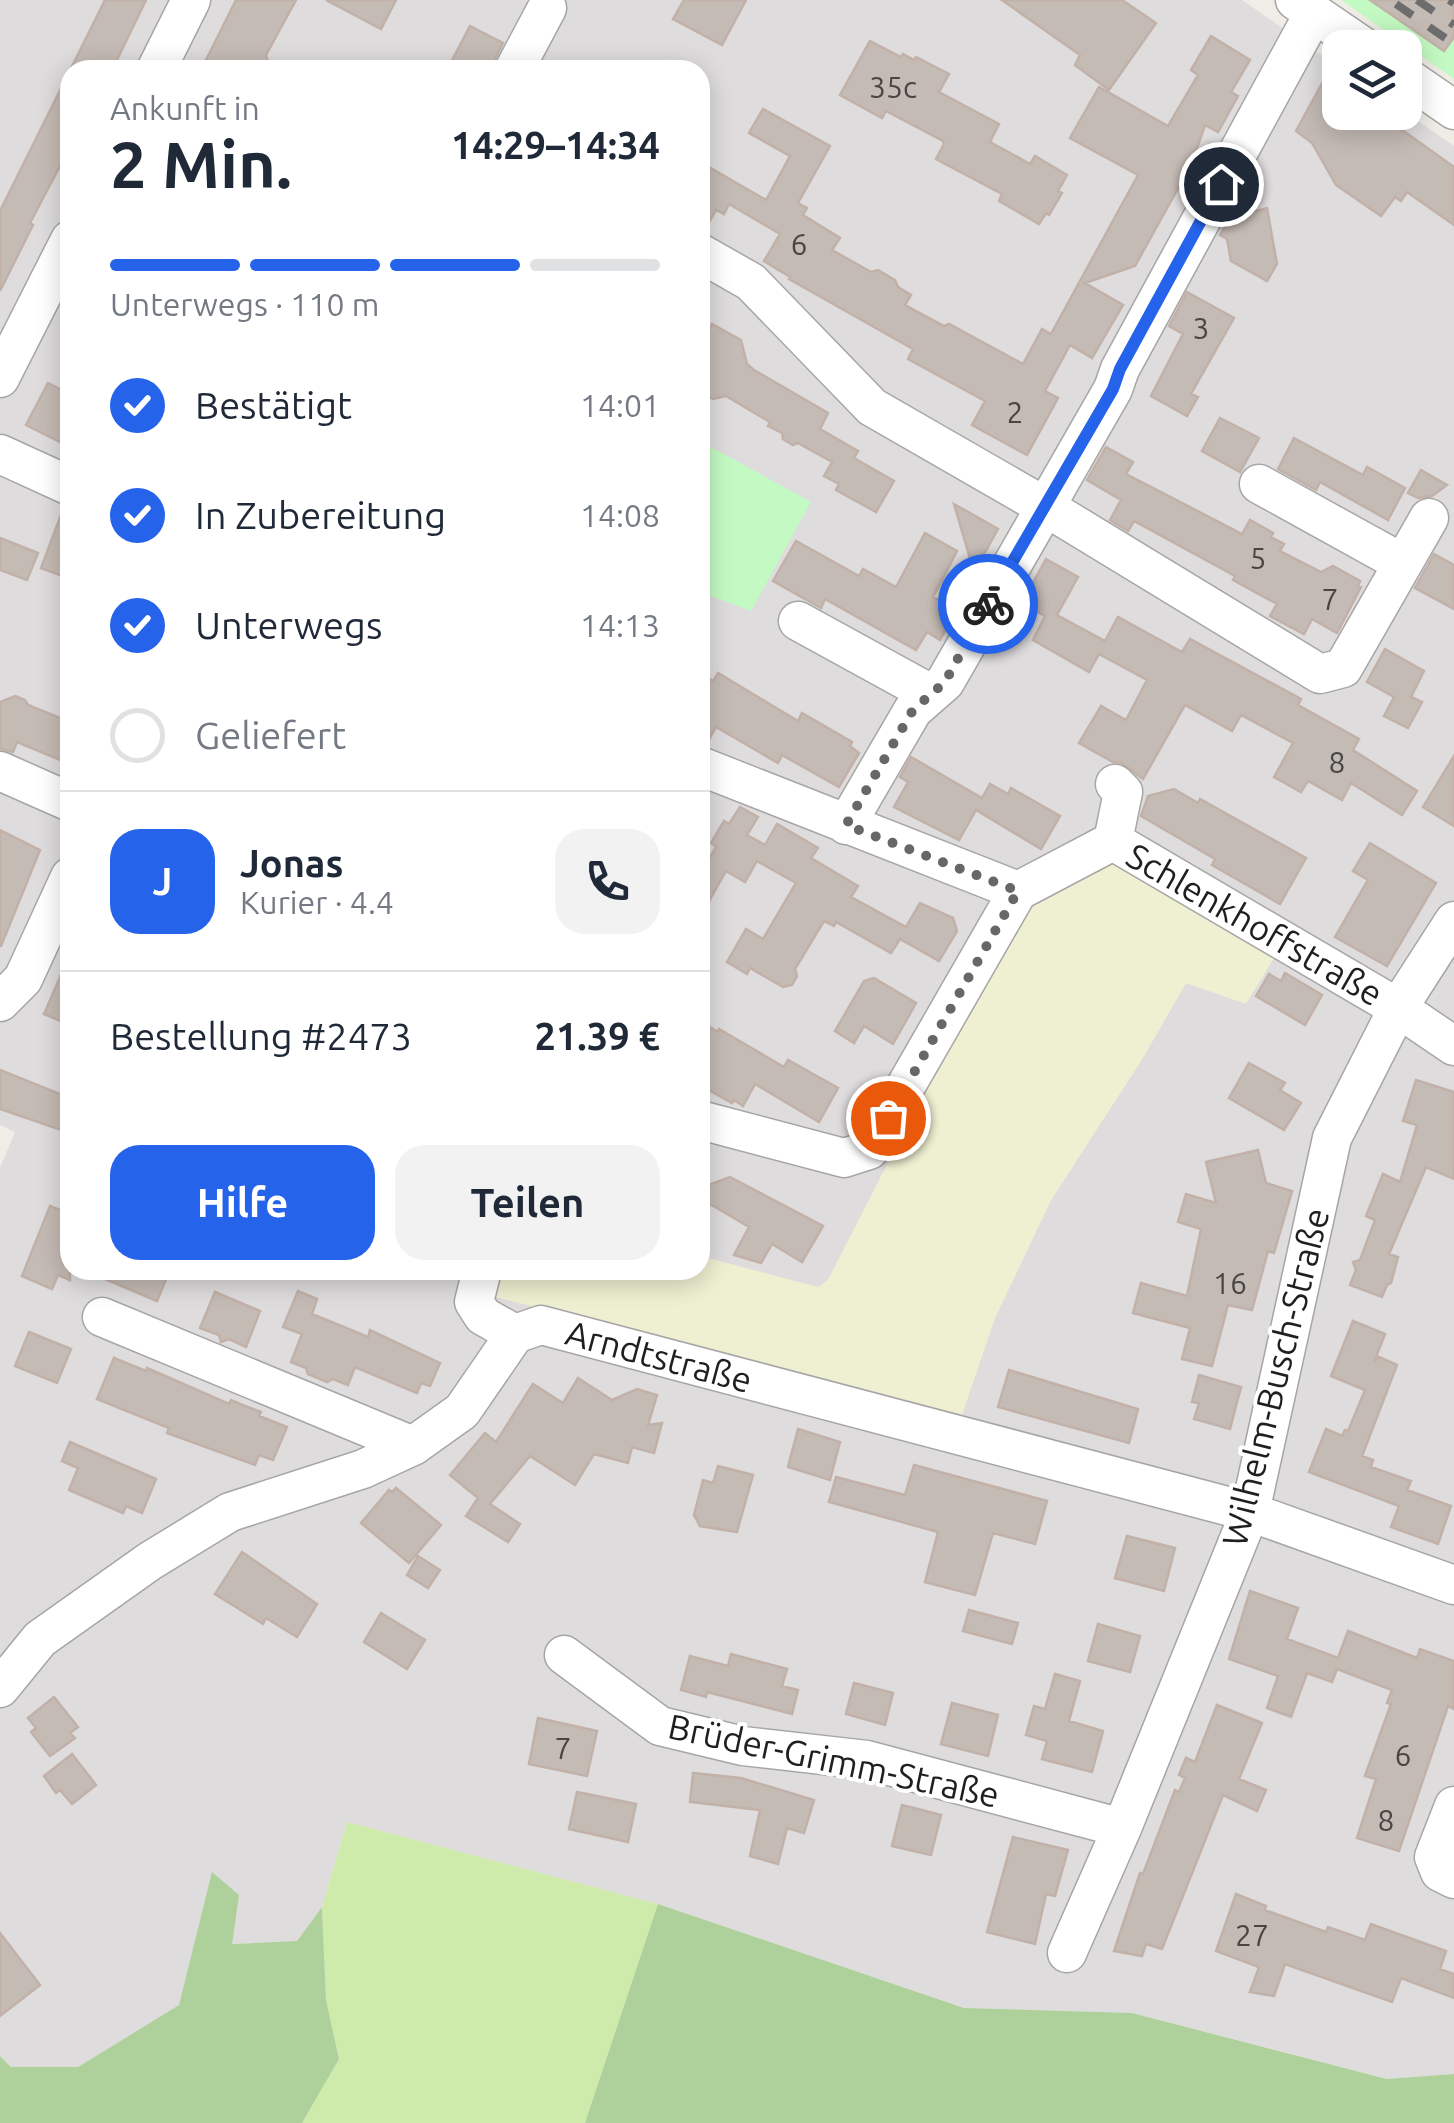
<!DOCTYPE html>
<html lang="de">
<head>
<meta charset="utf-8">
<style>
  body { margin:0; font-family:Ubuntu,sans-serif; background:#f2f2f3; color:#1f2937; height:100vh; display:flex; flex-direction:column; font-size:38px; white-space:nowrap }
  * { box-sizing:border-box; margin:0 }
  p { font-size:32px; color:#747a83 }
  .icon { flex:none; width:55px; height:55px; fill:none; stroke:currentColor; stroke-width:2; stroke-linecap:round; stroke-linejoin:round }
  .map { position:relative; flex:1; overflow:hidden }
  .drawer { position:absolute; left:60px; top:60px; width:650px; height:1220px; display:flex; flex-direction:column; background:#fff; border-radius:30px; box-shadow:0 5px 25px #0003 }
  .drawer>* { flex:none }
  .fabs { position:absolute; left:1322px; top:30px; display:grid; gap:20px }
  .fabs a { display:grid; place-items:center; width:100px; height:100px; border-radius:20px; background:#fff; box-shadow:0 5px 25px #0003; font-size:50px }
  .pin { position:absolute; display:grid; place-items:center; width:85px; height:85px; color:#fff; margin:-42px; border:5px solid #fff; border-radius:50%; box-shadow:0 2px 10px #0007 }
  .courier { position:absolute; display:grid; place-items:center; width:100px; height:100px; margin:-50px; border:8px solid #2563eb; border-radius:50%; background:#fff; color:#222; box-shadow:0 2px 12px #0007 }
  .summary em { font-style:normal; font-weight:700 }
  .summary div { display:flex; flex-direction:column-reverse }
  .summary { display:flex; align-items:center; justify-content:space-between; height:170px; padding:0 50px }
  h1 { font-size:65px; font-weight:700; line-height:75px }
  .bar { display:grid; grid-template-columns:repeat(4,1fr); gap:15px 10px; align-content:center; height:120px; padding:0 50px }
  .bar i { height:12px; border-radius:8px; background:#e0e1e3 }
  .bar .selected { background:#2563eb }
  .bar p { grid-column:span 4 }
  .line { display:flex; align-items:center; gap:25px; padding:0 50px; border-top:2px solid #e0e1e3 }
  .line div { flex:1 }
  .round { display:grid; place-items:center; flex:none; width:105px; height:105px; border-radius:30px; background:#f2f2f3 }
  ol { padding:0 50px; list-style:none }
  li { display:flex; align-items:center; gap:30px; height:110px }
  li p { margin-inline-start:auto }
  li .icon { padding:10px; border-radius:50%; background:#2563eb; color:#fff; stroke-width:4 }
  li:last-child { color:#747a83 }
  li i { width:55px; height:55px; border:5px solid #e0e1e3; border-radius:50% }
  .primary-button { display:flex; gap:20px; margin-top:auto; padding:20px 50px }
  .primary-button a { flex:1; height:115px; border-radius:30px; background:#2563eb; color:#fff; font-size:40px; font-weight:700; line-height:115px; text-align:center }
  .primary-button a+a { background:#f2f2f3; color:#1f2937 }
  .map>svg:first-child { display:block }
  .residential { fill:#dedcdc; fill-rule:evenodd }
  .farmland { fill:#efefd1 }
  .grass { fill:#cfebab }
  .forest { fill:#aed09a }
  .park { fill:#c3fac3 }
  .building { fill:#c5bbb5; stroke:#c2b1a8; stroke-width:2.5 }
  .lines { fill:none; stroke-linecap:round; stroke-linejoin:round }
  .minor-casing { stroke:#a6a6a6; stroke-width:41 }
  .minor { stroke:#fff; stroke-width:38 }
  .rail { stroke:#6d6d6d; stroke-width:8; stroke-dasharray:20 20; stroke-linecap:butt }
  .done { stroke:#686765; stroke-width:10; stroke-dasharray:0 18 }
  .route { stroke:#2563eb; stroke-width:12 }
  .labels { text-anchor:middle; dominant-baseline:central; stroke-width:8; stroke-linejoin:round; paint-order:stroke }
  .number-label { font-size:30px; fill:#484644 }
  .street-label { font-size:35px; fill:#1f1f1f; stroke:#fff }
</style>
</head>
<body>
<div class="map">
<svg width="1454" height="2123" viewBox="0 0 1454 2123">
  <rect width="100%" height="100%" fill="#f0ece6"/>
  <!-- residential -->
  <path class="residential" d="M 0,0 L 1242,0 L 1340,68 L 1340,112 L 1405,112 L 1454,146 L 1454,2074 L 1388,2079 L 1132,2013 L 964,2008 L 658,1904 L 347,1822 L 322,1907 L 297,1941 L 231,1944 L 213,1872 L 179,2005 L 78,2067 L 11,2067 L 0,2056 L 0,1168 L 15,1132 L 0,1125 ZM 70,70 L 700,70 L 700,1256 L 818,1288 L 828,1280 L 1013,919 L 1186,983 L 1141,1061 L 1051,1200 L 995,1318 L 961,1415 L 495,1270 L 70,1270 Z"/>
  <!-- farmland -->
  <path class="farmland" d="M 1105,861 L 1133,863 L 1279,950 L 1246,1004 L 1186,983 L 1141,1061 L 1051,1200 L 995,1318 L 962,1415 L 495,1297 L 495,1270 L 700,1270 L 700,1256 L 818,1287 L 828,1280 L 1013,919 L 1034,897 Z"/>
  <!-- grass -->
  <path class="grass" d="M 347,1822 L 658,1904 L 585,2123 L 302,2123 L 339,2059 L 326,2000 L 322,1907 Z"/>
  <!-- forest -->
  <path class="forest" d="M 212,1872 L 239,1895 L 232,1944 L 297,1941 L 322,1907 L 326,2000 L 339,2059 L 302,2123 L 0,2123 L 0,2056 L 11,2067 L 78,2067 L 179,2005 Z
    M 658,1904 L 964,2008 L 1132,2013 L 1387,2079 L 1454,2074 L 1454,2123 L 585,2123 Z"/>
  <!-- park -->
  <path class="park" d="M 1341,0 L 1454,0 L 1454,79 Z
    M 700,441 L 811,502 L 751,611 L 700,592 Z"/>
  <!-- building -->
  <path class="building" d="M 105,0 L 146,0 L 112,70 L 70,70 L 70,154 L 64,166 L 61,164 L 30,223 L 33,225 L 0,291 L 0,211 Z
    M 236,0 L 296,0 L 266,55 L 270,70 L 201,70 Z
    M 326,0 L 396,0 L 381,29 Z
    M 684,0 L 746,0 L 722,45 L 673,19 Z
    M 1002,0 L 1122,0 L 1156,23 L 1109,90 L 1075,65 L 1080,55 Z
    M 1370,0 L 1454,0 L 1454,37 L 1444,51 Z
    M 470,26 L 503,43 L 489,70 L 447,70 Z
    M 1211,36 L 1250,60 L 1231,92 L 1238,96 L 1218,132 L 1205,125 L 1192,163 L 1135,266 L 1085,283 L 1123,305 L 1092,358 L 1070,345 L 1045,391 L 1058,398 L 1027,455 L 972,425 L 985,401 L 908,359 L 913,349 L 789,279 L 790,277 L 764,261 L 780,234 L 729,204 L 724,214 L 716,210 L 704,231 L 700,231 L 700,162 L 766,200 L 790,156 L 749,133 L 763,109 L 830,146 L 798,203 L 807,208 L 803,215 L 840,238 L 832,250 L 871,272 L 878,270 L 895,280 L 898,287 L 911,295 L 905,305 L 944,326 L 949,324 L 1023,364 L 1042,329 L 1051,334 L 1138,175 L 1070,138 L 1099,87 L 1168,126 L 1198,75 L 1191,70 Z
    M 870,41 L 901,57 L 903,54 L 914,60 L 916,57 L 949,74 L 939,92 L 999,124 L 990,142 L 1030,164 L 1035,156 L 1067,175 L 1058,191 L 1062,193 L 1049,215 L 1046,213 L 1039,224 L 999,201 L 1002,194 L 936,159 L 944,144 L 943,141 L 886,111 L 882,118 L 840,95 Z
    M 1325,78 L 1340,89 L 1340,112 L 1377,112 L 1454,167 L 1454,225 L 1407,192 L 1401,201 L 1395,197 L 1381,216 L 1336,185 L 1312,143 L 1296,131 Z
    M 1239,201 L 1257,211 L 1267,208 L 1277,264 L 1267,281 L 1231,261 L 1227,239 L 1220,235 Z
    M 1187,292 L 1234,318 L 1191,394 L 1198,397 L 1187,416 L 1151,396 L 1183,334 L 1169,326 Z
    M 712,324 L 741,340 L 747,364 L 754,370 L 828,413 L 820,429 L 858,451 L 854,458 L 894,481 L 876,512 L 836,490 L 839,484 L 824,476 L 832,462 L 798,443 L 793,445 L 783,439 L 782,433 L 768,426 L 770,422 L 726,396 L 713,399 L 700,391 L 700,345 Z
    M 48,383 L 70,394 L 70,447 L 26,425 Z
    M 1220,418 L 1259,438 L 1240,472 L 1202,451 Z
    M 1294,438 L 1363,475 L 1367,467 L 1405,488 L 1388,520 L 1320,482 L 1316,490 L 1278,469 Z
    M 1106,447 L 1133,462 L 1126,474 L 1242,534 L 1250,520 L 1273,533 L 1271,537 L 1284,544 L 1280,551 L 1321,572 L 1333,566 L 1360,581 L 1358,586 L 1361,587 L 1337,633 L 1312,619 L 1304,634 L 1270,616 L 1277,604 L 1233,580 L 1235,576 L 1134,521 L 1128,531 L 1110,520 L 1121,500 L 1087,480 Z
    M 1421,470 L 1447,485 L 1432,496 L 1418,498 L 1408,493 Z
    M 954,504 L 998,529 L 974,572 Z
    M 64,507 L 70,508 L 70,579 L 41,568 Z
    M 925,533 L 957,551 L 933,597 L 957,610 L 940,640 L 927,632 L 916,650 L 825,599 L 821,608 L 773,581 L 796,541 L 859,576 L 863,569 L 896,587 Z
    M 0,538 L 38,553 L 27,580 L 0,570 Z
    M 1434,554 L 1454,565 L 1454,609 L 1415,588 Z
    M 1046,559 L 1078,577 L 1057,615 L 1105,641 L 1118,617 L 1182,652 L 1190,639 L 1301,699 L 1298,705 L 1359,739 L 1353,750 L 1417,791 L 1402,815 L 1351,783 L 1342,800 L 1308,781 L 1301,792 L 1274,777 L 1293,743 L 1241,715 L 1232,731 L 1185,705 L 1143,779 L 1122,763 L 1113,762 L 1079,743 L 1101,706 L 1126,720 L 1147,680 L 1099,654 L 1089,672 L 1033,640 L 1045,616 L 1022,603 Z
    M 1385,649 L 1424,671 L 1411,697 L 1422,702 L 1408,728 L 1384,716 L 1394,697 L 1367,682 Z
    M 700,673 L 713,681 L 718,673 L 798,721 L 802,713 L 852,742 L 850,746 L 859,753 L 839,787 L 782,755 L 778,763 L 716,727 L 706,745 L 700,744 Z
    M 15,696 L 25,700 L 28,705 L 70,722 L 70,764 L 17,742 L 13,752 L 0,749 L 0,702 Z
    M 1454,756 L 1454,826 L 1423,807 Z
    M 911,757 L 982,798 L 990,784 L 1008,794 L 1011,788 L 1060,816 L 1041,849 L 976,810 L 959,840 L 894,807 L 908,782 L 900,777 Z
    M 1174,789 L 1198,803 L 1200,799 L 1306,858 L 1280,904 L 1212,865 L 1215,859 L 1141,816 L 1148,796 Z
    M 740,807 L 758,817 L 747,835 L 765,845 L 777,824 L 818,848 L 811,858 L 858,886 L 851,897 L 906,927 L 920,903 L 953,918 L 957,931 L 939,961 L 900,939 L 891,953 L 836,922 L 834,926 L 824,921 L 795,969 L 797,976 L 792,985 L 783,987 L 750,968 L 747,974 L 727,962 L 746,929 L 763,939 L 796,883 L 757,861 L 745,882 L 726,871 L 700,917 L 700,874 L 716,847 L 711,843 L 724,821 L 729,824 Z
    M 0,830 L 40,850 L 1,946 L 0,946 Z
    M 1370,843 L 1436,883 L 1387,966 L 1335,937 L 1368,880 L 1353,871 Z
    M 70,954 L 70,1025 L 44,1014 Z
    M 1285,973 L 1322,995 L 1305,1025 L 1256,996 L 1269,974 L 1281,981 Z
    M 874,978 L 916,1003 L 893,1044 L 864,1026 L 854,1043 L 835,1031 L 864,981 Z
    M 708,1026 L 718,1032 L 719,1029 L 784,1067 L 788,1060 L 838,1088 L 819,1122 L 755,1084 L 743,1106 L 734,1100 L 732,1103 L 700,1085 L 700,1040 Z
    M 1249,1063 L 1285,1083 L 1280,1090 L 1301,1103 L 1284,1130 L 1229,1098 Z
    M 0,1070 L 70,1098 L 70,1133 L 0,1109 Z
    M 1416,1080 L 1454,1092 L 1454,1179 L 1426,1167 L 1389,1254 L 1398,1257 L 1391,1283 L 1387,1285 L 1382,1297 L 1350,1285 L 1356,1270 L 1353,1262 L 1360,1260 L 1375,1220 L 1366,1216 L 1383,1174 L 1400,1182 L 1417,1125 L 1403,1121 Z
    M 1258,1150 L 1266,1183 L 1292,1191 L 1274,1253 L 1268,1251 L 1252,1310 L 1228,1305 L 1212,1366 L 1182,1359 L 1190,1328 L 1133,1313 L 1141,1283 L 1187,1296 L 1201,1229 L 1178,1222 L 1186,1194 L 1216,1203 L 1206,1162 Z
    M 730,1177 L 823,1226 L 802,1262 L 772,1244 L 761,1263 L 734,1255 L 749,1227 L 700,1198 L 700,1188 Z
    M 50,1206 L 70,1214 L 70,1280 L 58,1275 L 52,1289 L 22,1276 Z
    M 84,1270 L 170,1270 L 157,1301 Z
    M 298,1291 L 317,1299 L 312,1314 L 368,1337 L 370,1330 L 440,1363 L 430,1386 L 421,1383 L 417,1393 L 355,1367 L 348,1385 L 333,1379 L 327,1382 L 308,1374 L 306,1368 L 291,1362 L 302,1334 L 283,1327 Z
    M 215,1292 L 260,1311 L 246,1347 L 229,1339 L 221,1342 L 219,1335 L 200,1328 Z
    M 1353,1321 L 1385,1334 L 1374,1362 L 1379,1357 L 1397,1365 L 1362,1456 L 1373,1460 L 1371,1467 L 1411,1481 L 1407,1490 L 1451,1506 L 1438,1544 L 1391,1527 L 1399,1506 L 1309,1472 L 1326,1429 L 1342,1436 L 1345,1430 L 1348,1431 L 1365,1390 L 1331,1376 Z
    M 29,1332 L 71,1349 L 57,1383 L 15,1366 Z
    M 114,1358 L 146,1371 L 147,1368 L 229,1404 L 231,1400 L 245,1406 L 261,1412 L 259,1416 L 287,1427 L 273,1460 L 259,1455 L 255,1465 L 167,1433 L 169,1428 L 97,1399 Z
    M 1009,1370 L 1138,1409 L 1129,1443 L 998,1407 Z
    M 1199,1375 L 1241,1387 L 1230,1429 L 1194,1419 L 1199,1403 L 1192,1402 Z
    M 578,1378 L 612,1400 L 637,1389 L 657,1395 L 648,1425 L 662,1423 L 654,1453 L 632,1447 L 628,1463 L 594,1454 L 575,1485 L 530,1456 L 490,1504 L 520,1524 L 508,1542 L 466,1516 L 478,1498 L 450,1475 L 485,1433 L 496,1442 L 533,1384 L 563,1403 Z
    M 798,1429 L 840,1442 L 830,1480 L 788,1467 Z
    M 70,1442 L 156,1479 L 142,1513 L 126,1506 L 123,1513 L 69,1490 L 78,1468 L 62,1461 Z
    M 914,1465 L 1047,1501 L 1035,1544 L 993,1533 L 975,1595 L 925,1582 L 938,1532 L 829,1502 L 836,1477 L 905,1495 Z
    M 718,1466 L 753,1475 L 737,1532 L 700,1526 L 694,1515 L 703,1480 L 713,1483 Z
    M 396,1488 L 441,1525 L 409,1563 L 361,1523 L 389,1490 L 392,1492 Z
    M 1127,1536 L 1175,1548 L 1164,1591 L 1115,1578 Z
    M 242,1552 L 317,1604 L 297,1637 L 266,1618 L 263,1624 L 215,1594 Z
    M 418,1556 L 440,1570 L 428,1588 L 407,1575 Z
    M 1250,1591 L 1298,1608 L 1287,1639 L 1338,1658 L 1348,1631 L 1417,1658 L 1420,1649 L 1454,1661 L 1454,1709 L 1448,1706 L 1399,1851 L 1357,1838 L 1376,1779 L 1365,1776 L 1391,1704 L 1387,1703 L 1392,1690 L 1337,1669 L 1332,1682 L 1307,1673 L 1291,1717 L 1267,1708 L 1278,1676 L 1229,1659 Z
    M 969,1610 L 1018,1623 L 1012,1644 L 963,1631 Z
    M 381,1613 L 425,1640 L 407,1669 L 364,1642 Z
    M 1098,1624 L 1140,1636 L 1130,1672 L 1088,1661 Z
    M 731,1654 L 787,1669 L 782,1686 L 798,1690 L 792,1714 L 707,1692 L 706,1697 L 681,1690 L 690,1656 L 728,1666 Z
    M 1055,1674 L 1080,1681 L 1069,1721 L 1103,1731 L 1092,1772 L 1042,1759 L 1047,1741 L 1026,1735 L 1034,1706 L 1045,1709 Z
    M 854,1683 L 893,1693 L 885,1725 L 846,1714 Z
    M 54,1697 L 78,1727 L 70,1733 L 75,1738 L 50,1756 L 31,1732 L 36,1728 L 28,1718 Z
    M 952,1703 L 998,1715 L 988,1756 L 941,1744 Z
    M 1217,1705 L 1262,1723 L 1239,1779 L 1266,1790 L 1257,1811 L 1223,1795 L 1162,1949 L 1146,1944 L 1142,1956 L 1114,1951 L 1140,1873 L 1143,1874 L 1175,1790 L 1179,1792 L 1185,1778 L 1179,1775 L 1186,1758 L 1195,1762 Z
    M 538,1718 L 597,1731 L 587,1776 L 529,1764 Z
    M 72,1754 L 96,1785 L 72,1804 L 60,1790 L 56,1793 L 44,1776 Z
    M 693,1773 L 741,1778 L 814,1800 L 804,1833 L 787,1828 L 778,1864 L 750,1856 L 760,1810 L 690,1802 Z
    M 577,1792 L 636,1804 L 628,1842 L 569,1829 Z
    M 902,1805 L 941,1815 L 931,1855 L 892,1846 Z
    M 1013,1837 L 1068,1850 L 1055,1896 L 1046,1894 L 1035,1944 L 987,1932 Z
    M 1236,1894 L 1266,1906 L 1265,1910 L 1326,1932 L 1328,1927 L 1365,1940 L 1371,1924 L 1446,1951 L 1440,1969 L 1454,1974 L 1454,1998 L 1401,1978 L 1392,2002 L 1285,1964 L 1274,1996 L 1250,1992 L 1259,1967 L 1216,1951 Z
    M 0,1933 L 40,1985 L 0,2016 Z"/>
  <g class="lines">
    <!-- minor casing -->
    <g class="minor-casing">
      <path id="minor" d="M 1295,0 L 1365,48
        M 156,70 L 191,0
        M 514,70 L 547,8
        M 1405,76 L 1454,110
        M 700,253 L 751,282 L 872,407 L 1044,506 L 1320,674 L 1343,668 L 1429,518
        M 0,378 L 70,240
        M 0,454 L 70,486
        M 1259,484 L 1402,563
        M 798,621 L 931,694
        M 700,766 L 1018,891 L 1113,841 L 1398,1008 L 1454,1046
        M 0,771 L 70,802
        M 846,825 L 913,710 L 945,682 L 1113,389 L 1120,369 L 1314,13
        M 1113,841 L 1123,792 L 1115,784
        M 0,1002 L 23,979 L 70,877
        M 700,1120 L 844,1158 L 869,1150 L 1018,891
        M 482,1270 L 474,1302 L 483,1316 L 515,1334
        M 102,1317 L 413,1446
        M 564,1655 L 660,1726 L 743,1746 L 867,1760 L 1122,1828
        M 0,1688 L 40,1639 L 150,1561 L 230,1512 L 363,1469 L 413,1446 L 462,1411 L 515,1334 L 541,1325 L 1250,1512 L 1454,1585
        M 1454,1806 L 1434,1857 L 1440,1872 L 1454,1879
        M 1067,1953 L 1122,1828 L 1250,1512 L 1332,1138 L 1398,1008 L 1454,921"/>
    </g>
    <!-- minor -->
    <use href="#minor" class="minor"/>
    <!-- rail -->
    <path class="rail" d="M 1417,0 L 1454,25
      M 1449,0 L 1454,3
      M 1396,4 L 1451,42"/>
  </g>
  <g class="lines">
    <!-- done -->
    <path class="done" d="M 888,1118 L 1018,891 L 846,825 L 913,710 L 945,682 L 988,604"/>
    <!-- route -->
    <path class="route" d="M 988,604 L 1113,389 L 1120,369 L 1221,184"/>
  </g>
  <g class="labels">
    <!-- number labels -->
    <g class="number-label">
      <text x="893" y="87">35c</text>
      <text x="799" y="244">6</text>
      <text x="1201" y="328">3</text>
      <text x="1015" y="412">2</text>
      <text x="1258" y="558">5</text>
      <text x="1330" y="599">7</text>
      <text x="1337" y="762">8</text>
      <text x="1230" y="1283">16</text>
      <text x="563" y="1748">7</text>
      <text x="1403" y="1755">6</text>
      <text x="1386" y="1820">8</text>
      <text x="1252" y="1935">27</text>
    </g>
    <!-- street labels -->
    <g class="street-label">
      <text transform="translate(1255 924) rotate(30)">Schlenkhoffstraße</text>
      <text transform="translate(659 1356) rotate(15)">Arndtstraße</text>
      <text transform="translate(1275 1377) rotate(-76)">Wilhelm-Busch-Straße</text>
      <text transform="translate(834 1760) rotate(12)">Brüder-Grimm-Straße</text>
    </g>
  </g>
</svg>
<div class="fabs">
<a><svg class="icon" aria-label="layers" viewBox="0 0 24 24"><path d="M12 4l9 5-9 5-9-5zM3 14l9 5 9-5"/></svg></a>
</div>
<div class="pin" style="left:888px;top:1118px;background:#ea580c"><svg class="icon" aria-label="bag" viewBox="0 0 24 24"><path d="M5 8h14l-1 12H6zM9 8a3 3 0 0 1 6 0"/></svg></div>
<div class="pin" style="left:1221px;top:184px;background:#1f2937"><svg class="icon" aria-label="home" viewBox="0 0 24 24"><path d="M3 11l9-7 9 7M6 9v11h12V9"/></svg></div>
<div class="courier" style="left:988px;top:604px"><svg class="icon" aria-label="bike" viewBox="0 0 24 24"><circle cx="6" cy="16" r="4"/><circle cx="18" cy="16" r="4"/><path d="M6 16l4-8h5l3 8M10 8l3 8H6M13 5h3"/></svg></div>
<section class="drawer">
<div class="summary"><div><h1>2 Min.</h1><p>Ankunft in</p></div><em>14:29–14:34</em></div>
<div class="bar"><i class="selected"></i><i class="selected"></i><i class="selected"></i><i></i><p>Unterwegs · 110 m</p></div>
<ol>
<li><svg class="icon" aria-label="check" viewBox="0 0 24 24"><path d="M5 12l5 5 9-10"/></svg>Bestätigt<p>14:01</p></li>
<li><svg class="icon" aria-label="check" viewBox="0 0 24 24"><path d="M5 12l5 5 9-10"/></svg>In Zubereitung<p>14:08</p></li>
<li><svg class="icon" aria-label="check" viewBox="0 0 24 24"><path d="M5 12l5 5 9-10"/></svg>Unterwegs<p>14:13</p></li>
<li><i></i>Geliefert</li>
</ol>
<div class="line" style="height:180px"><b class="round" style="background:#2563eb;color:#fff">J</b><div><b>Jonas</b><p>Kurier · 4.4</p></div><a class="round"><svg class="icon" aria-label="phone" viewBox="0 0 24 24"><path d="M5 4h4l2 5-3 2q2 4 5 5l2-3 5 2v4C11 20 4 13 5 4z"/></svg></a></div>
<div class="line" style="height:130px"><div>Bestellung #2473</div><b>21.39 €</b></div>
<div class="primary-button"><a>Hilfe</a><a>Teilen</a></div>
</section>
</div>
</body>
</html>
